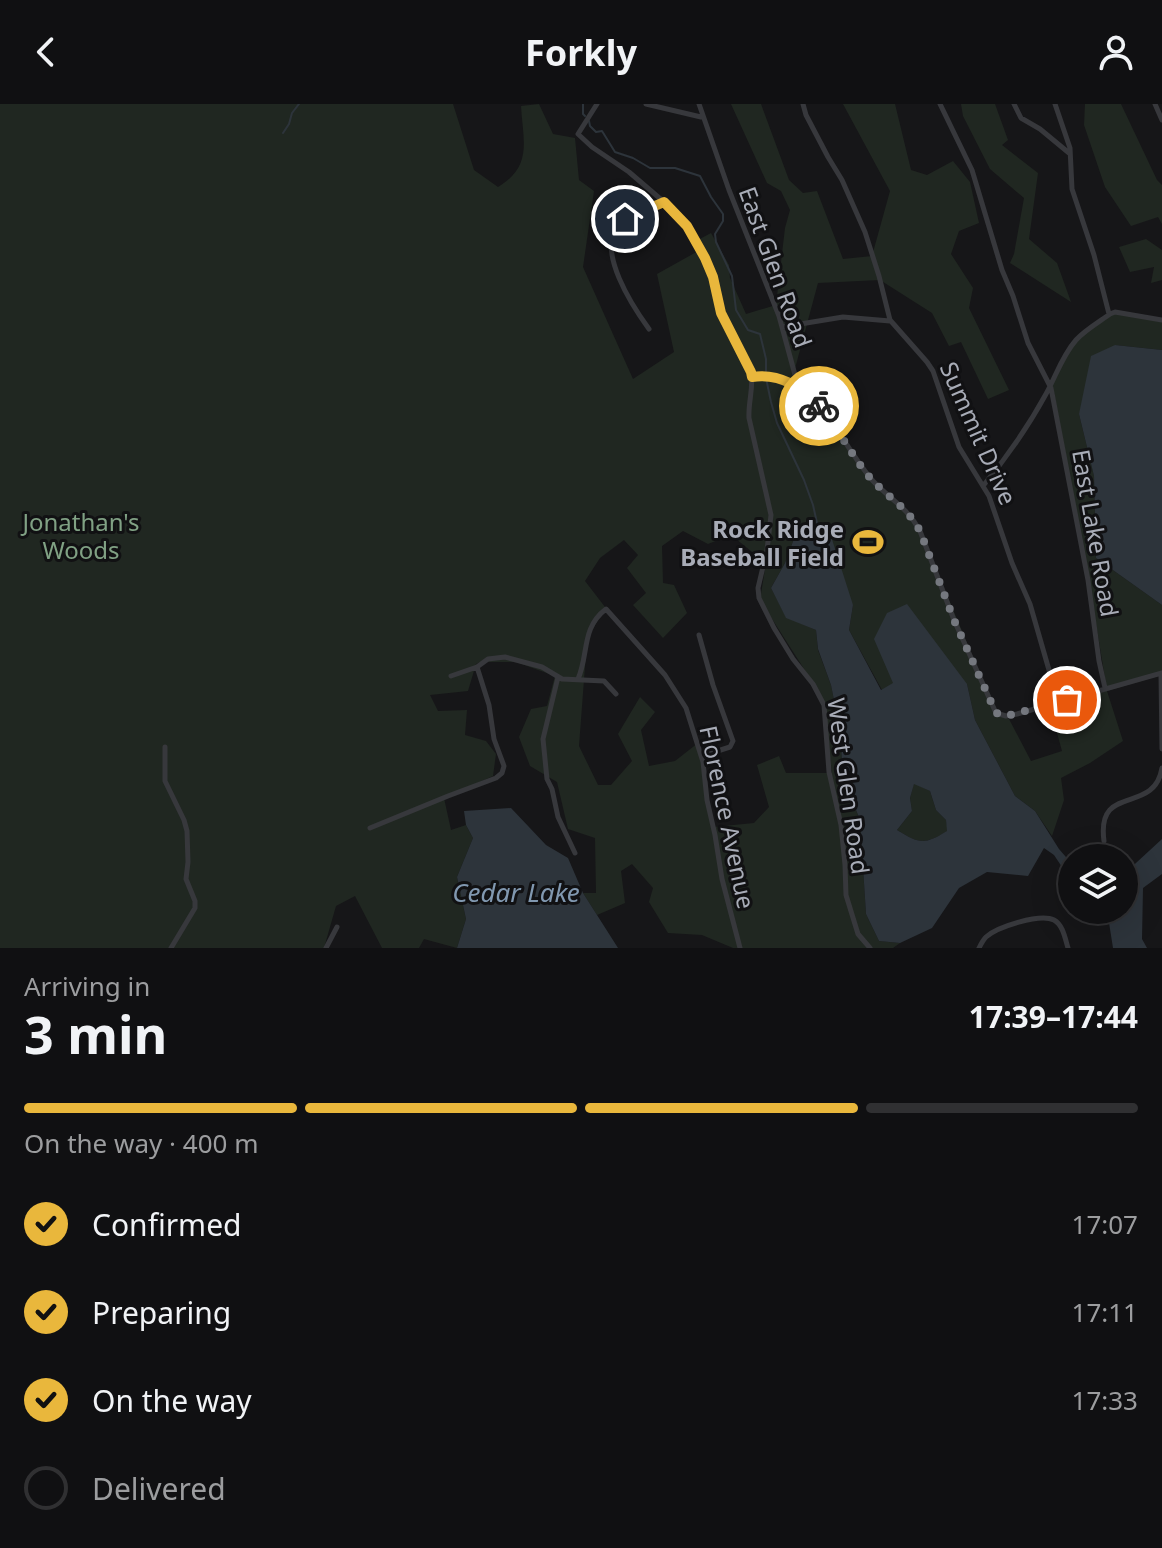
<!DOCTYPE html>
<html lang="en">
<head>
<meta charset="utf-8">
<style>
  body { margin:0; font-family:"Noto Sans",sans-serif; background:#1e1e20; color:#f1f3f6; height:100vh; display:flex; flex-direction:column; font-size:30px; white-space:nowrap }
  * { box-sizing:border-box; margin:0 }
  p { font-size:26px; color:#9c9d9f }
  .icon { flex:none; width:44px; height:44px; fill:none; stroke:currentColor; stroke-width:2; stroke-linecap:round; stroke-linejoin:round }
  .map { position:relative; height:844px; overflow:hidden }
  .drawer { display:flex; flex-direction:column; background:#101012; flex:1 }
  .drawer>* { flex:none }
  .fabs { position:absolute; left:1058px; top:740px; display:grid; gap:16px }
  .fabs a { display:grid; place-items:center; width:80px; height:80px; border-radius:50%; background:#101012; box-shadow:0 8px 32px #0002,0 0 0 2px #303032; font-size:40px }
  .pin { position:absolute; display:grid; place-items:center; width:68px; height:68px; color:#fff; margin:-34px; border:4px solid #fff; border-radius:50%; box-shadow:0 2px 8px #0007 }
  .courier { position:absolute; display:grid; place-items:center; width:80px; height:80px; margin:-40px; border:6px solid #e9b73c; border-radius:50%; background:#fff; color:#222; box-shadow:0 2px 10px #0007 }
  .head em { font-style:normal; font-weight:700 }
  .head div { display:flex; flex-direction:column-reverse }
  .head { display:flex; align-items:center; justify-content:space-between; height:136px; padding:0 24px }
  h1 { font-size:52px; font-weight:700; line-height:60px }
  .bar { display:grid; grid-template-columns:repeat(4,1fr); gap:12px 8px; align-content:center; height:96px; padding:0 24px }
  .bar i { height:10px; border-radius:6px; background:#303032 }
  .bar .active { background:#e9b73c }
  .bar p { grid-column:span 4 }
  ol { padding:0 24px; list-style:none }
  li { display:flex; align-items:center; gap:24px; height:88px }
  li p { margin-inline-start:auto }
  li .icon { padding:8px; border-radius:50%; background:#e9b73c; color:#111; stroke-width:4 }
  li:last-child { color:#9c9d9f }
  li i { width:44px; height:44px; border:4px solid #303032; border-radius:50% }
  header { display:flex; justify-content:space-between; align-items:center; height:104px; padding:0 24px; background:#101012; font-size:36px; font-weight:700 }
  .map>svg:first-child { display:block }
  .green { fill:#202721; fill-rule:evenodd }
  .water { fill:#2d343b; fill-rule:evenodd }
  .lines { fill:none; stroke-linecap:round; stroke-linejoin:round }
  .stream { stroke:#2d343b; stroke-width:2 }
  .street { stroke:#37383c; stroke-width:5 }
  .done { stroke:#75787f; stroke-width:8; stroke-dasharray:0 14.4 }
  .route { stroke:#e9b73c; stroke-width:10 }
  .labels { text-anchor:middle; dominant-baseline:central; stroke-width:6; stroke-linejoin:round; paint-order:stroke }
  .street-label { font-size:24px; fill:#a8acb7; stroke:#111113 }
  .park-label { font-size:24px; fill:#80a184; stroke:#111113 }
  .poi-label { font-size:24px; font-weight:bold; fill:#a8acb7; stroke:#111113; text-anchor:end }
  .water-label { font-size:26px; font-style:italic; fill:#8198b0; stroke:#111113 }
</style>
</head>
<body>
<header><svg class="icon" aria-label="back" viewBox="0 0 24 24"><path d="M15 5l-7 7 7 7"/></svg>Forkly<svg class="icon" aria-label="person" viewBox="0 0 24 24"><circle cx="12" cy="8" r="4"/><path d="M4 21q1-7 8-7t8 7"/></svg></header>
<div class="map">
<svg width="1162" height="844" viewBox="0 0 1162 844">
  <rect width="100%" height="100%" fill="#161618"/>
  <!-- green -->
  <path class="green" d="M 0,0 L 453,0 L 474,66 L 498,83 C 533,62 523,37 521,2 L 539,0 L 553,30 L 575,34 L 579,76 L 594,87 L 583,163 L 633,275 L 674,248 L 657,170 L 700,146 L 696,137 L 711,129 L 729,161 L 730,174 L 746,210 L 776,201 L 785,124 L 790,106 L 781,87 L 767,79 L 731,0 L 761,0 L 789,76 L 803,89 L 817,87 L 843,155 L 872,152 L 890,87 L 843,0 L 895,0 L 911,66 L 927,71 L 953,57 L 970,78 L 979,119 L 959,127 L 951,150 L 973,184 L 969,204 L 1009,286 L 988,295 L 961,238 L 949,242 L 932,209 L 880,176 L 818,179 L 793,272 L 832,317 L 868,371 L 914,413 L 997,610 L 1009,615 L 1031,657 L 1062,647 L 1050,603 L 1107,586 L 1086,459 L 1052,278 L 1076,235 L 1113,209 L 1162,218 L 1162,246 L 1115,241 L 1079,310 L 1094,372 L 1096,454 L 1162,501 L 1162,571 L 1107,587 L 1123,637 L 1090,659 L 1061,674 L 1064,696 L 1052,732 L 1035,707 L 1015,692 L 975,616 L 967,580 L 893,580 L 882,586 L 849,526 L 853,501 L 795,432 L 785,459 L 771,484 L 786,513 L 816,526 L 818,546 L 831,581 L 840,626 L 843,673 L 860,716 L 866,810 L 879,837 L 900,839 L 893,844 L 733,844 L 702,831 L 668,829 L 649,798 L 653,784 L 632,760 L 621,767 L 625,799 L 597,811 L 583,789 L 596,789 L 595,734 L 568,725 L 557,678 L 530,662 L 519,633 L 531,605 L 547,602 L 555,572 L 516,558 L 480,558 L 476,560 L 468,587 L 430,591 L 438,607 L 467,606 L 465,631 L 486,637 L 496,650 L 493,672 L 444,694 L 451,726 L 466,721 L 473,734 L 457,773 L 466,815 L 457,844 L 424,835 L 419,844 L 382,844 L 355,792 L 336,802 L 324,844 L 0,844 ZM 683,427 L 708,440 L 731,431 L 766,459 L 760,496 L 822,593 L 832,669 L 786,669 L 779,652 L 757,661 L 769,703 L 754,719 L 713,723 L 698,639 L 675,657 L 649,662 L 641,626 L 655,608 L 640,593 L 618,630 L 632,657 L 611,681 L 598,681 L 579,642 L 587,536 L 605,503 L 585,477 L 600,454 L 624,436 L 638,451 L 627,464 L 646,489 L 633,501 L 663,534 L 687,509 L 674,481 L 663,479 L 662,442 Z
    M 961,0 L 995,0 L 1008,36 L 1002,41 L 1038,69 L 1029,135 L 1057,159 L 1071,198 L 1010,159 L 1014,150 L 1024,94 L 990,65 L 963,12 Z
    M 1085,0 L 1121,0 L 1157,76 L 1162,81 L 1162,120 L 1158,113 L 1131,122 L 1105,83 L 1084,21 Z
    M 1146,135 L 1162,146 L 1162,176 L 1151,179 L 1154,163 L 1130,168 L 1119,143 Z
    M 914,679 L 930,687 L 936,706 L 946,716 L 948,727 C 923,741 920,740 897,726 L 912,707 L 910,694 Z"/>
  <!-- water -->
  <path class="water" d="M 1115,241 L 1162,246 L 1162,501 L 1096,454 L 1094,372 L 1079,310 L 1091,252 Z
    M 829,426 L 853,501 L 849,526 L 881,586 L 893,579 L 874,535 L 887,509 L 907,500 L 967,580 L 975,616 L 1015,692 L 1035,707 L 1059,745 L 1072,760 L 1072,778 L 1054,751 L 1044,744 L 1028,772 L 987,768 L 959,784 L 932,824 L 900,839 L 879,837 L 866,810 L 860,716 L 843,673 L 840,626 L 831,581 L 818,545 L 816,526 L 786,514 L 771,484 L 785,459 L 795,432 ZM 914,680 L 930,687 L 936,706 L 946,716 L 947,727 C 924,741 920,740 897,726 L 912,707 L 910,694 Z
    M 511,704 L 546,741 L 568,754 L 583,789 L 618,844 L 457,844 L 466,815 L 457,773 L 473,734 L 466,721 L 464,707 Z
    M 1162,735 L 1162,770 L 1143,784 L 1142,835 L 1147,844 L 1113,844 L 1107,806 L 1124,806 L 1124,770 Z"/>
  <g class="lines">
    <!-- stream -->
    <path class="stream" d="M 583,0 L 583,10 L 585,12
      M 589,17 L 590,22 L 596,28 L 602,27 L 615,48 L 633,54 L 650,64 L 675,64 L 700,72 L 711,93 L 723,110 L 723,117 L 715,130 L 716,138 L 732,172 L 736,206 L 748,226 L 760,230 L 766,255 L 766,274 L 771,298 L 777,319 L 804,376 L 813,401 L 819,428
      M 283,29 L 289,20 L 292,9 L 299,0"/>
    <!-- street -->
    <path class="street" d="M 597,0 L 578,30 L 592,43 L 629,68 L 664,98 L 687,122 L 713,173 L 721,209 L 751,268 C 754,283 748,298 749,314 L 771,411 L 767,446 L 758,484 L 759,494 L 774,524 L 793,555 L 813,580 L 824,601 L 829,668 L 841,721 L 845,761 L 846,791 L 858,830 L 870,844
      M 646,0 L 701,13
      M 699,0 L 729,86 L 779,212 L 798,282
      M 803,0 L 806,11 L 828,53 L 842,76 L 865,128 L 879,172 L 890,216 L 927,258 L 933,267 L 959,343 L 989,392 L 1012,459 L 1030,500 L 1051,573 L 1067,596
      M 940,0 L 972,66 L 1002,166 L 1013,192 L 1028,239 L 1051,284 L 1088,476 L 1099,557 L 1105,584
      M 1014,0 L 1021,14 L 1040,25 L 1069,49
      M 1055,0 L 1070,44 L 1072,85 L 1094,151 L 1109,210
      M 1155,0 L 1162,16
      M 782,223 L 843,213 L 890,217
      M 649,225 C 633,203 596,147 618,120 C 628,108 650,103 664,98
      M 752,273 C 815,264 839,339 873,377 C 891,396 907,403 920,427 L 954,516 L 996,609 L 1006,612 L 1017,610 L 1162,569
      M 983,382 C 1007,353 1028,323 1046,290 C 1056,272 1062,252 1076,236 C 1085,226 1099,218 1110,210 L 1115,208 L 1162,216
      M 699,531 L 713,581 L 733,637 L 730,643 L 702,652
      M 1161,570 L 1162,645
      M 451,572 L 477,563
      M 558,573 L 543,635 L 547,675 L 552,685 L 558,713 L 575,749
      M 578,575 C 589,550 581,524 606,505 L 665,571 L 686,604 L 703,658 L 707,696 L 715,731 L 722,775 L 740,844
      M 165,643 L 165,677 L 184,716 L 187,727 L 188,758 L 186,775 L 195,797 L 195,804 L 171,844
      M 370,724 L 448,692 L 496,674 L 502,669 L 504,662 L 494,635 L 489,601 L 477,563 L 488,555 L 505,553 L 542,563 L 562,575 L 604,577 L 616,590
      M 1104,737 C 1096,678 1154,712 1162,664
      M 326,844 L 337,823
      M 979,844 C 981,840 983,836 986,833 C 997,823 1040,809 1054,816 C 1063,821 1065,834 1068,844"/>
  </g>
  <g class="lines">
    <!-- done -->
    <path class="done" d="M 819,302 C 839,325 852,353 872,376 C 890,395 907,403 920,427 L 954,516 L 996,609 L 1006,612 L 1067,596"/>
    <!-- route -->
    <path class="route" d="M 625,115 L 664,98 L 687,122 L 705,154 L 713,173 L 721,209 L 751,268 L 752,273 C 779,269 802,283 819,302"/>
  </g>
  <!-- icons -->
  <defs>
    <g id="stadium-bare" transform="scale(2.4)"><path d="M0-5a6.5 5 0 1 0 0 10a6.5 5 0 1 0 0-10ZM-3.5-1.8h7v3.6h-7Z" fill="#e9b73c" stroke="#111113" stroke-width="2.5" paint-order="stroke"/></g>
  </defs>
  <g fill-rule="evenodd">
    <use href="#stadium-bare" x="868" y="438"/>
  </g>
  <g class="labels">
    <!-- street labels -->
    <g class="street-label">
      <text transform="translate(776 163) rotate(70)">East Glen Road</text>
      <text transform="translate(979 329) rotate(66)">Summit Drive</text>
      <text transform="translate(1096 429) rotate(80)">East Lake Road</text>
      <text transform="translate(849 682) rotate(82)">West Glen Road</text>
      <text transform="translate(728 713) rotate(78)">Florence Avenue</text>
    </g>
    <!-- park labels -->
    <g class="park-label">
      <text x="81" y="417">Jonathan's<tspan x="81" dy="28">Woods</tspan></text>
    </g>
    <!-- poi labels -->
    <g class="poi-label">
      <text x="844" y="424">Rock Ridge<tspan x="844" dy="28">Baseball Field</tspan></text>
    </g>
    <!-- water labels -->
    <g class="water-label">
      <text x="516" y="788">Cedar Lake</text>
    </g>
  </g>
</svg>
<div class="fabs">
<a><svg class="icon" aria-label="layers" viewBox="0 0 24 24"><path d="M12 4l9 5-9 5-9-5zM3 14l9 5 9-5"/></svg></a>
</div>
<div class="pin" style="left:1067px;top:596px;background:#ea580c"><svg class="icon" aria-label="bag" viewBox="0 0 24 24"><path d="M5 8h14l-1 12H6zM9 8a3 3 0 0 1 6 0"/></svg></div>
<div class="pin" style="left:625px;top:115px;background:#1f2937"><svg class="icon" aria-label="home" viewBox="0 0 24 24"><path d="M3 11l9-7 9 7M6 9v11h12V9"/></svg></div>
<div class="courier" style="left:819px;top:302px"><svg class="icon" aria-label="bike" viewBox="0 0 24 24"><circle cx="6" cy="16" r="4"/><circle cx="18" cy="16" r="4"/><path d="M6 16l4-8h5l3 8M10 8l3 8H6M13 5h3"/></svg></div>
</div>
<section class="drawer">
<div class="head"><div><h1>3 min</h1><p>Arriving in</p></div><em>17:39–17:44</em></div>
<div class="bar"><i class="active"></i><i class="active"></i><i class="active"></i><i></i><p>On the way · 400 m</p></div>
<ol>
<li><svg class="icon" aria-label="check" viewBox="0 0 24 24"><path d="M5 12l5 5 9-10"/></svg>Confirmed<p>17:07</p></li>
<li><svg class="icon" aria-label="check" viewBox="0 0 24 24"><path d="M5 12l5 5 9-10"/></svg>Preparing<p>17:11</p></li>
<li><svg class="icon" aria-label="check" viewBox="0 0 24 24"><path d="M5 12l5 5 9-10"/></svg>On the way<p>17:33</p></li>
<li><i></i>Delivered</li>
</ol>
</section>
</body>
</html>
